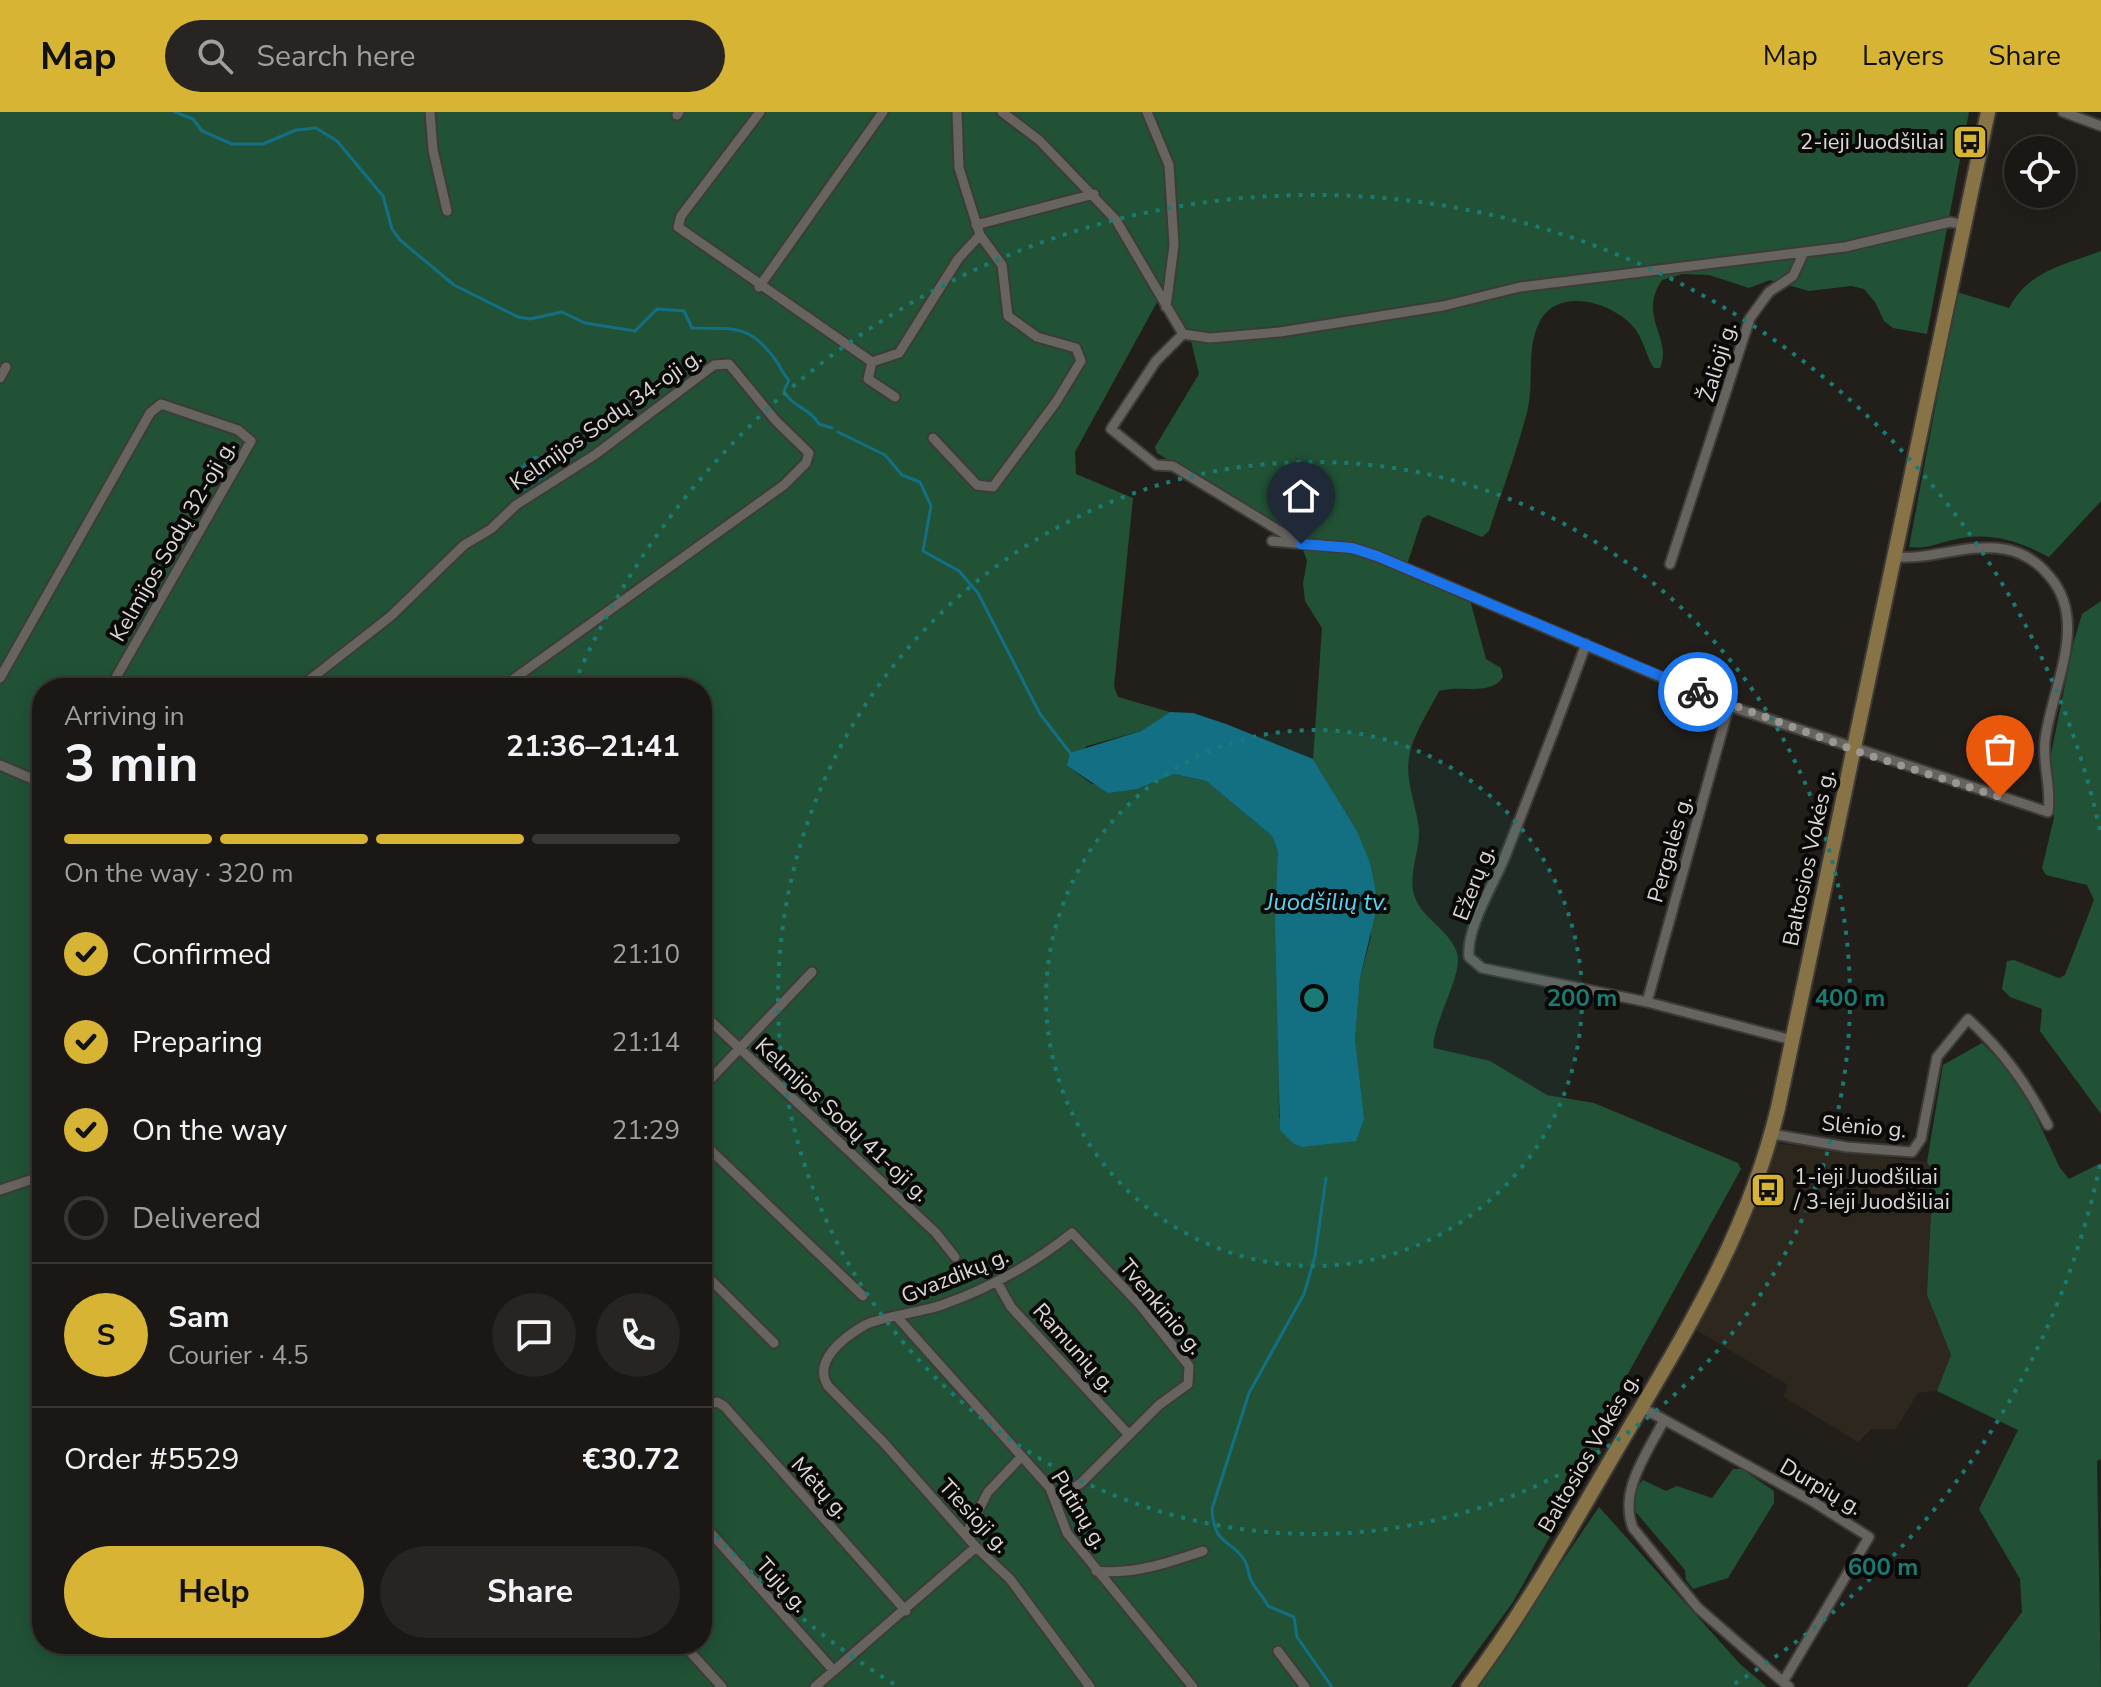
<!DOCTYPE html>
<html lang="en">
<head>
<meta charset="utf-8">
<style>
  body { margin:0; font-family:"Nunito Sans",sans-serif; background:#272422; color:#f1f3f6; height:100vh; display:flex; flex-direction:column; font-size:30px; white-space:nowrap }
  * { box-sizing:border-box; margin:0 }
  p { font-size:26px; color:#9f9fa0 }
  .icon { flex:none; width:44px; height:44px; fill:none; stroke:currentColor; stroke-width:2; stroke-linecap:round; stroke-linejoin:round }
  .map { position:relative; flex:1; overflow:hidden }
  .side { position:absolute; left:32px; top:566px; width:680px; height:976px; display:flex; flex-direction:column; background:#1a1714; border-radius:32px; box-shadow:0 4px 20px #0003,0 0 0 2px #383634 }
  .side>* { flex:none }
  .buttons { position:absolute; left:2004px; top:24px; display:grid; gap:16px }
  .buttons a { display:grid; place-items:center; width:72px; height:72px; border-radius:50%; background:#1a1714; box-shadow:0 4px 20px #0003,0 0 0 2px #383634; font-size:40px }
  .pin { position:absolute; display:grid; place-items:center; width:68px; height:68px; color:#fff; margin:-82px -34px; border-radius:50% 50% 50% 0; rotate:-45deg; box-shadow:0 0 8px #0007 }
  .pin .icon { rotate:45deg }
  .courier { position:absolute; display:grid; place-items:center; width:80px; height:80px; margin:-40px; border:6px solid #1a73e8; border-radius:50%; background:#fff; color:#222; box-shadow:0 2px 10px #0007 }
  .overview em { font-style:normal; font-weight:700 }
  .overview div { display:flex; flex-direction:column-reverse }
  .overview { display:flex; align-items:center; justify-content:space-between; height:136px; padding:0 32px }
  h1 { font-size:52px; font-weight:700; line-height:60px }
  .bar { display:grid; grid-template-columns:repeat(4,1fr); gap:12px 8px; align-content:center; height:96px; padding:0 32px }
  .bar i { height:10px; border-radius:6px; background:#383634 }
  .bar .active { background:#d8b434 }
  .bar p { grid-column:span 4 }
  .line { display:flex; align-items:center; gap:20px; padding:0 32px; border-top:2px solid #383634 }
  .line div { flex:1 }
  .round { display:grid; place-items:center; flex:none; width:84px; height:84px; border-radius:42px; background:#272422 }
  ol { padding:0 32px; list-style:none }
  li { display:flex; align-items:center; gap:24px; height:88px }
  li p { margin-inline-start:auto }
  li .icon { padding:8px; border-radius:50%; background:#d8b434; color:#111; stroke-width:4 }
  li:last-child { color:#9f9fa0 }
  li i { width:44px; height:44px; border:4px solid #383634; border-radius:50% }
  .cta { display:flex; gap:16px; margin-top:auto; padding:16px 32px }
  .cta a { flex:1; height:92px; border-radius:48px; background:#d8b434; color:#111; font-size:32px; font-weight:700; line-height:92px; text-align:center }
  .cta a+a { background:#272422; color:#f1f3f6 }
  header { display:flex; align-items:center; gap:48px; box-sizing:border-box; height:112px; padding:0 40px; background:#d8b434; color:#111 }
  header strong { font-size:38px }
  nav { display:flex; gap:44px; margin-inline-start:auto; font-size:28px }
  .search { width:560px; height:72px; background:#272422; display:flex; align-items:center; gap:20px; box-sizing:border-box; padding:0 28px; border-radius:44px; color:#9f9fa0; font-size:30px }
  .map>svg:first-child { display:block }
  .built { fill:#2e271e }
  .green { fill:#215236; fill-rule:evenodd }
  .water { fill:#136f84 }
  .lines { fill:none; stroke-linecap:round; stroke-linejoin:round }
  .stream { stroke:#136f84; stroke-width:3 }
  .street-casing { stroke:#3d3b38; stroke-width:13 }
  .primary-casing { stroke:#3d3b38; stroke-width:18 }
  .street { stroke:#67635e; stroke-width:9 }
  .primary { stroke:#877346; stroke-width:14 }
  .done { stroke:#9a9794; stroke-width:8; stroke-dasharray:0 14.4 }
  .route { stroke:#1a73e8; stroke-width:10 }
  .ring { fill:none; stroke:#197b73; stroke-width:4; stroke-dasharray:4 8 }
  .labels { text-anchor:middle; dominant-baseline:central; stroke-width:8; stroke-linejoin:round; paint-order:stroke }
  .poi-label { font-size:22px; fill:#dad8d5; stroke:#0a0908; text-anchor:end }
  .street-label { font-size:22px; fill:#dad8d5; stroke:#0a0908 }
  .water-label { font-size:24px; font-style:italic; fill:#5ad2f2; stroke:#0a0908 }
  .centre { fill:#197b73; stroke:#0a0908; stroke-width:4 }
  .ring-label { font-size:24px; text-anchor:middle; font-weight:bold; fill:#197b73; stroke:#0a0908; stroke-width:8; stroke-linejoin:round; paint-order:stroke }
</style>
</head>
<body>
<header>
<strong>Map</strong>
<div class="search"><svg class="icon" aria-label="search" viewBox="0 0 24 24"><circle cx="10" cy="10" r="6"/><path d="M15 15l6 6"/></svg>Search here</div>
<nav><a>Map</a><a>Layers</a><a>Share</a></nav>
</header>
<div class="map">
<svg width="2101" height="1575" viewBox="0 0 2101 1575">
  <rect width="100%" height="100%" fill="#221f1b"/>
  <!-- built -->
  <path class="built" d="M 1775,1031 L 1927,1050 L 1933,1060 L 1927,1183 L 1951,1243 L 1937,1279 L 1918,1281 L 1896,1317 L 1871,1317 L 1858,1330 L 1784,1285 L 1788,1273 L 1693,1216 L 1754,1098 L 1767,1068 Z"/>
  <!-- green -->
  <path class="green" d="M 0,0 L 1969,0 L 1927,222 L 1893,216 L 1884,209 L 1875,190 L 1864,177 L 1851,174 L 1809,179 L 1770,168 L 1749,176 L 1709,163 L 1683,162 L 1662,168 C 1637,205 1673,226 1660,256 L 1654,256 C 1646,245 1645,231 1636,218 C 1615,190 1557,173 1539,211 C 1526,238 1534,268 1528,296 C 1518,337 1502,378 1489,419 L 1482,425 L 1428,403 L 1422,407 L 1404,462 L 1470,488 L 1486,547 L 1501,556 L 1503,565 C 1491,585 1459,572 1439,579 C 1429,599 1412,624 1409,646 C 1405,669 1417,695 1419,718 C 1420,742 1405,767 1417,790 C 1426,809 1459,825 1458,849 C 1458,870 1430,920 1434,936 L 1490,949 L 1547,983 L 1594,991 L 1738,1051 L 1741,1057 L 1619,1278 L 1621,1299 L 1513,1490 L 1451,1575 L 0,1575 ZM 1162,181 L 1191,229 L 1199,262 L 1155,335 L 1157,341 L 1301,432 L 1307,449 L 1303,471 L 1305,489 L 1322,516 L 1313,647 L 1356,717 L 1371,825 L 1360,866 L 1355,928 L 1358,966 L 1279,1007 L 1278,740 L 1272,724 L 1206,669 L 1174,662 L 1092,672 L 1067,654 L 1087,634 L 1141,619 L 1170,600 L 1118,585 L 1114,574 L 1133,386 L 1076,362 L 1075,340 ZM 42,576 L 702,576 L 702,1532 L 42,1532 Z
    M 2101,139 L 2101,389 L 2049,445 C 2017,428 1989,419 1952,428 C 1936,432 1927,437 1909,435 L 1957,180 L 2009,196 C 2028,159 2064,153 2101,139 Z
    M 2101,489 L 2101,1002 L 2040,919 L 2042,897 L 2010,885 L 2002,877 L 2007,849 L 2014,848 L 2059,866 L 2065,863 L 2094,788 L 2087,773 L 2046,763 L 2042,756 L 2054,706 L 2051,642 L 2074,529 L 2082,502 Z
    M 1982,931 L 2018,966 L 2060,1056 L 2069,1067 L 2101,1051 L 2101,1347 L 2097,1349 L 2101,1575 L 1967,1575 L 2022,1500 L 2020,1467 L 1979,1397 L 2018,1318 L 1937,1279 L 1951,1243 L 1927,1183 L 1933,1061 L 1927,1050 L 1943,953 Z
    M 1733,1357 L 1742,1357 L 1774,1379 L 1774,1391 L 1728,1466 L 1693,1477 L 1686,1468 L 1685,1458 L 1634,1398 L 1635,1377 L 1643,1368 L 1666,1379 L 1677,1374 L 1712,1386 Z
    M 1599,1395 L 1740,1552 L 1767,1575 L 1477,1575 Z"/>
  <!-- water -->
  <path class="water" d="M 535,344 L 540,345 L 549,358 L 547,364 L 522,380 L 516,375 C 513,360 522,350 535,344 Z
    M 1170,600 L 1193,601 L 1226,612 L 1313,647 L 1356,717 L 1370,751 L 1378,790 L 1360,866 L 1355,928 L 1364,1007 L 1356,1029 L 1302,1035 L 1294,1032 L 1280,1018 L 1275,806 L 1278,740 L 1272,724 L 1206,669 L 1174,662 L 1137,677 L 1108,681 L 1067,654 L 1070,641 L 1141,619 Z"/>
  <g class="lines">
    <!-- stream -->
    <path class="stream" d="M 175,0 L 193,7 L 202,19 L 232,32 L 263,32 L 296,18 L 316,16 L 337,29 L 383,84 L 392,117 L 400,128 L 454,173 L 518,205 L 530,207 L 562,200 L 585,211 L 635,219 L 657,197 L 684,199 L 692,216 C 730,217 749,211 774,246 C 780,253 782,261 789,268 L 784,279 C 791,294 810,296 819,312 L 832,316
      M 838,320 L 885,343 L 902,363 L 920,370 L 931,394 L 923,439 L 959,459 L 978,481 L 1040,602 L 1071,642
      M 1326,1066 L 1315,1144 L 1304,1182 L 1249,1281 L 1212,1397 C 1214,1435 1231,1426 1245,1449 C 1248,1454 1248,1462 1251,1468 C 1255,1477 1263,1484 1268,1494 L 1294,1505 L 1297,1525 L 1332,1575"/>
    <!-- street casing -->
    <g class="street-casing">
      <path id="street" d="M 430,0 L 433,38 L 447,99
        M 760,0 L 681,104 L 678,115 L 872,250
        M 1002,0 L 1039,28 L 1116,108 L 1183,222 L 1210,226 L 1280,220 L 1443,194 L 1520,175 L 1804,140
        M 1147,0 L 1169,53 L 1174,133 L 1166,195
        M 2063,0 L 2101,14
        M 677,3 L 679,0
        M 976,113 L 1094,82
        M 759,175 L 883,0
        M 1183,222 L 1156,249 L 1111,317 L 1156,353 L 1173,354 L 1298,430
        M 0,266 L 6,255
        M 895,285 L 868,267 L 872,250 L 899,241 L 958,147 L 980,123 L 959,56 L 957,0
        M 933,326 L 977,373 L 993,375 L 1056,290 L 1081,249 L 1076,236 L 1037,225 L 1008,204 L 1002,153 L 980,123
        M 1272,429 L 1352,436 L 1377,444 L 1729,594 L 2048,700 C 2052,675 2042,653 2045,628 C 2052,575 2089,510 2050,465 C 2038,450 2023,440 2004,437 C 1966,431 1932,448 1895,445
        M 1670,452 L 1750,206 L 1769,180 L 1793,164 L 1804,140 L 1845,135 L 1950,110 L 1965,113
        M 1586,532 C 1560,604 1532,676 1504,747 C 1493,773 1466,817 1469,845 L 1482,856 L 1647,890 L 1792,928
        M 0,566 L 150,301 L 161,292 L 238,318 L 251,329 L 110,576
        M 299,576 L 391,504 L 464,433 L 491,417 L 516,393 L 596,342 L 714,253 L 729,252 L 776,309 L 809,341 L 806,351 L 784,373 L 501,576
        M 0,653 L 42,671
        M 1647,890 L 1729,594
        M 702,901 L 936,1121 L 955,1145
        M 702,976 L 812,860
        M 1772,1022 L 1847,1035 L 1912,1040 L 1921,1027 L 1937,945 L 1968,907 C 2003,939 2026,971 2048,1013
        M 702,1030 L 863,1184
        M 0,1078 L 42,1064
        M 702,1159 L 774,1231
        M 997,1170 L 1011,1195 L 1129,1323
        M 898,1206 L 1050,1376 L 1067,1421 L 1193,1575
        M 702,1294 L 717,1290 L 724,1294 L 906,1499
        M 1641,1295 L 1812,1389 L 1869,1425 L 1783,1570
        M 1664,1308 C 1648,1340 1618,1379 1633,1416 L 1698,1496 L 1789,1575
        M 1057,1387 L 1081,1371 L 1159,1293 L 1188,1272 L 1189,1254 L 1140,1193 L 1072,1121 C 1033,1152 990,1176 942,1193 C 922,1200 879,1205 865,1213 C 844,1225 812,1249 828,1274 L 884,1331 L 976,1435 L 1010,1467 L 1090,1575
        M 702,1411 L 834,1559
        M 966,1422 L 988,1380 L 1021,1345
        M 1096,1459 C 1132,1463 1168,1451 1203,1439
        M 683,1532 L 722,1575
        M 1278,1539 L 1305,1575
        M 815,1575 L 976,1435"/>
    </g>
    <!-- primary casing -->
    <g class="primary-casing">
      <path id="primary" d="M 1468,1575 C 1524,1500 1570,1418 1617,1337 C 1683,1224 1747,1125 1778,996 L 1988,0"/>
    </g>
    <!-- street -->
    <use href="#street" class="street"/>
    <!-- primary -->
    <use href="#primary" class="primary"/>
  </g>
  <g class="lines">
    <!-- done -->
    <path class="done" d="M 1698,580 L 1865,642 L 2000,685"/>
    <!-- route -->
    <path class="route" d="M 1301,432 L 1352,436 L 1377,444 L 1698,580"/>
  </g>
  <!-- distance rings -->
  <circle cx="1314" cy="886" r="268" fill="#197b73" fill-opacity=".12"/>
  <g class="ring">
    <circle cx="1314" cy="886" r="268"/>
    <circle cx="1314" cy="886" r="536"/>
    <path d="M2100 1053A804 804 0 0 1 1734 1572M894 1572A804 804 0 0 1 703 1408M574 572A804 804 0 0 1 2100 719"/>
  </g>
  <!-- icons -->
  <defs>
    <g id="bus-square" transform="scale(1.8)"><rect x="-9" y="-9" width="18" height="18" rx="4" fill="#d8b434" stroke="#0a0908"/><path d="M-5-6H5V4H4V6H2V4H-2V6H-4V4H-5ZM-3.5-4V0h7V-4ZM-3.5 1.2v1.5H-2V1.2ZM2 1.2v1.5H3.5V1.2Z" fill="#111"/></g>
  </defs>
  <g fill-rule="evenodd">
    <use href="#bus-square" x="1970" y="30"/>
    <use href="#bus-square" x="1768" y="1078"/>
  </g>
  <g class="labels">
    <!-- poi labels -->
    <g class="poi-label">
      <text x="1944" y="30">2-ieji Juodšiliai</text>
      <text x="1794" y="1065" text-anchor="start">1-ieji Juodšiliai<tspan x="1794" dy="25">/ 3-ieji Juodšiliai</tspan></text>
    </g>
    <!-- street labels -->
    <g class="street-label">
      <text transform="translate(1718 250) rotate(-73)">Žalioji g.</text>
      <text transform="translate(606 308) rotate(-35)">Kelmijos Sodų 34-oji g.</text>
      <text transform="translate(173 429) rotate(-60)">Kelmijos Sodų 32-oji g.</text>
      <text transform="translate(1670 737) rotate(-74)">Pergalės g.</text>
      <text transform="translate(1809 746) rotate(-78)">Baltosios Vokės g.</text>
      <text transform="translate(1474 771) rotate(-69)">Ežerų g.</text>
      <text transform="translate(842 1008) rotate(43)">Kelmijos Sodų 41-oji g.</text>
      <text transform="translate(1864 1015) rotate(5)">Slėnio g.</text>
      <text transform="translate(955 1164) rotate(-22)">Gvazdikų g.</text>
      <text transform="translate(1161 1195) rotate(50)">Tvenkinio g.</text>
      <text transform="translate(1074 1236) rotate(48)">Ramunių g.</text>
      <text transform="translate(1589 1341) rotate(-60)">Baltosios Vokės g.</text>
      <text transform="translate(1821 1375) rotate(30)">Durpių g.</text>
      <text transform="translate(820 1376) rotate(48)">Mėtų g.</text>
      <text transform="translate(1079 1398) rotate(59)">Putinų g.</text>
      <text transform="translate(974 1404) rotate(47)">Tiesioji g.</text>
      <text transform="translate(782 1473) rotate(48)">Tujų g.</text>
    </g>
    <!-- water labels -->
    <g class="water-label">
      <text x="1327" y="790">Juodšilių tv.</text>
    </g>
  </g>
  <circle cx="1314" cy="886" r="12" class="centre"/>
  <g class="ring-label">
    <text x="1582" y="894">200 m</text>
    <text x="1850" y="894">400 m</text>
    <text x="1883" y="1463">600 m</text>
  </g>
</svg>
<div class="buttons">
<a><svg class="icon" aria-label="locate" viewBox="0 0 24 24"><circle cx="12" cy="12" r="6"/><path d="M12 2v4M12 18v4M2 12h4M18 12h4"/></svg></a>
</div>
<div class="pin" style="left:2000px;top:685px;background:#ea580c"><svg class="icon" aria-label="bag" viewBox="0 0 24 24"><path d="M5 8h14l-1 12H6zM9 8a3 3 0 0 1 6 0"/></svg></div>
<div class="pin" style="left:1301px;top:432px;background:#1f2937"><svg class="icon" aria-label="home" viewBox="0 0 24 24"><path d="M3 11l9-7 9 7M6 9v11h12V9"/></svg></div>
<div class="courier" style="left:1698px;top:580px"><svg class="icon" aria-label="bike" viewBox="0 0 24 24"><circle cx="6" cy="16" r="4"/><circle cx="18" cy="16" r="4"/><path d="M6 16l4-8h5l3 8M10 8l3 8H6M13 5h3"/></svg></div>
<section class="side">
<div class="overview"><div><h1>3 min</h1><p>Arriving in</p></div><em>21:36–21:41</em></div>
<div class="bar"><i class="active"></i><i class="active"></i><i class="active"></i><i></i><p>On the way · 320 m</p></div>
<ol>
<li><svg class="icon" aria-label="check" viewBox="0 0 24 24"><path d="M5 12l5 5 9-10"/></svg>Confirmed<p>21:10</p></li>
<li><svg class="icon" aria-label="check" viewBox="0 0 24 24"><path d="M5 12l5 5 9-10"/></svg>Preparing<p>21:14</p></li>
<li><svg class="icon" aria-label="check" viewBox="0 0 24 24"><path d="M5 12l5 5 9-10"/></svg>On the way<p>21:29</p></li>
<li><i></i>Delivered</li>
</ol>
<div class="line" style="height:144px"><b class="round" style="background:#d8b434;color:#111">S</b><div><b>Sam</b><p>Courier · 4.5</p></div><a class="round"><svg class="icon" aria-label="chat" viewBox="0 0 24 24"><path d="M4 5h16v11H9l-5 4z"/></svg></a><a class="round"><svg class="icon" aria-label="phone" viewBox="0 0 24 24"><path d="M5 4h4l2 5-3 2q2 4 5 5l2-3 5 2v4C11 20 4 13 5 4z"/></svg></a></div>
<div class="line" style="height:104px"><div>Order #5529</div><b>€30.72</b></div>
<div class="cta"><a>Help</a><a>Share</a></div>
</section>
</div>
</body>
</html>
